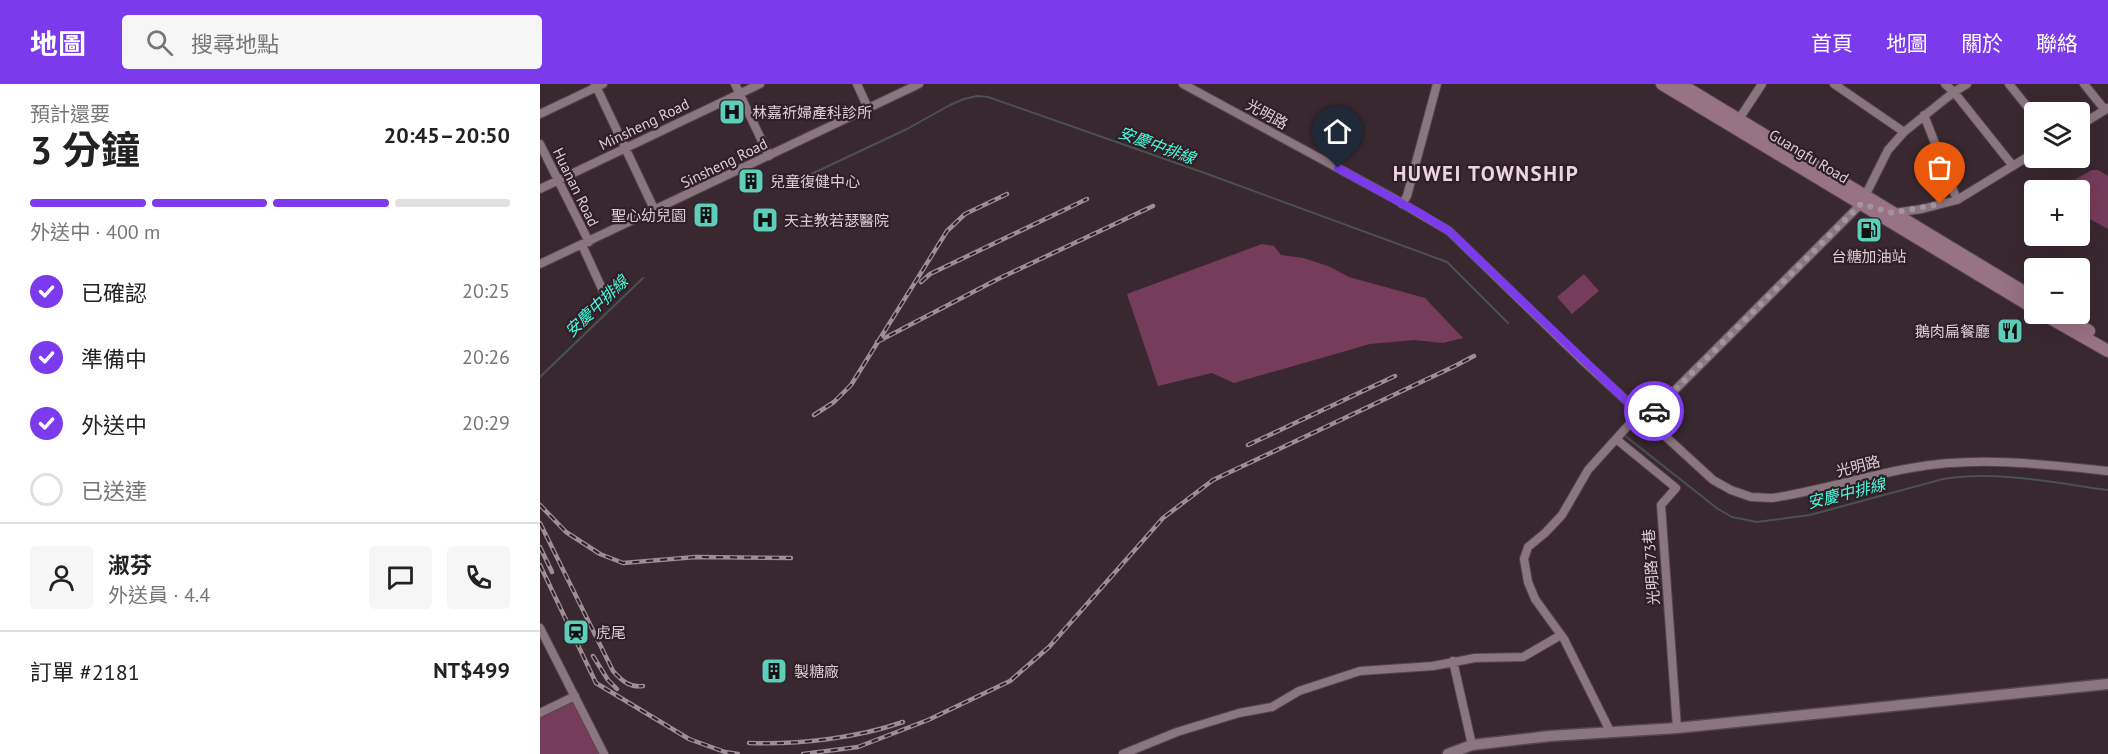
<!DOCTYPE html>
<html lang="zh-TW">
<head>
<meta charset="utf-8">
<style>
  body { margin:0; font-family:"PT Sans","Noto Sans TC",sans-serif; background:#f6f6f6; color:#222; height:100vh; display:flex; flex-direction:column; font-size:22px; white-space:nowrap }
  * { box-sizing:border-box; margin:0 }
  p { font-size:20px; color:#767676 }
  .icon { flex:none; width:33px; height:33px; fill:none; stroke:currentColor; stroke-width:2; stroke-linecap:round; stroke-linejoin:round }
  .map { position:relative; flex:1; overflow:hidden }
  .drawer { display:flex; flex-direction:column; background:#fff; width:540px }
  .drawer>* { flex:none }
  .tools { position:absolute; left:1484px; top:18px; display:grid; gap:12px }
  .tools a { display:grid; place-items:center; width:66px; height:66px; border-radius:6px; background:#fff; box-shadow:0 6px 24px #0002; font-size:30px }
  .pin { position:absolute; display:grid; place-items:center; width:51px; height:51px; color:#fff; margin:-62px -26px; border-radius:50% 50% 50% 0; rotate:-45deg; box-shadow:0 0 6px #0007 }
  .pin .icon { rotate:45deg }
  .courier { position:absolute; display:grid; place-items:center; width:60px; height:60px; margin:-30px; border:4px solid #7c3aed; border-radius:50%; background:#fff; color:#222; box-shadow:0 2px 8px #0007 }
  .summary em { font-style:normal; font-weight:700 }
  .summary div { display:flex; flex-direction:column-reverse }
  .summary { display:flex; align-items:center; justify-content:space-between; height:102px; padding:0 30px }
  h1 { font-size:39px; font-weight:700; line-height:45px }
  .bar { display:grid; grid-template-columns:repeat(4,1fr); gap:9px 6px; align-content:center; height:72px; padding:0 30px }
  .bar i { height:8px; border-radius:4px; background:#e0e0e0 }
  .bar .on { background:#7c3aed }
  .bar p { grid-column:span 4 }
  .line { display:flex; align-items:center; gap:15px; padding:0 30px; border-top:2px solid #e0e0e0 }
  .line div { flex:1 }
  .round { display:grid; place-items:center; flex:none; width:63px; height:63px; border-radius:6px; background:#f6f6f6 }
  ol { padding:0 30px; list-style:none }
  li { display:flex; align-items:center; gap:18px; height:66px }
  li p { margin-inline-start:auto }
  li .icon { padding:6px; border-radius:50%; background:#7c3aed; color:#fff; stroke-width:4 }
  li:last-child { color:#767676 }
  li i { width:33px; height:33px; border:3px solid #e0e0e0; border-radius:50% }
  header { display:flex; align-items:center; gap:36px; box-sizing:border-box; height:84px; padding:0 30px; background:#7c3aed; color:#fff }
  header strong { font-size:28px }
  nav { display:flex; gap:33px; margin-inline-start:auto; font-size:21px }
  .search { width:420px; height:54px; background:#f6f6f6; display:flex; align-items:center; gap:15px; box-sizing:border-box; padding:0 21px; border-radius:6px; color:#767676; font-size:22px }
  main { display:flex; flex:1; min-height:0 }
  .map>svg:first-child { display:block }
  .green { fill:#763c5b }
  .lines { fill:none; stroke-linecap:round; stroke-linejoin:round }
  .stream { stroke:#495151; stroke-width:2 }
  .minor-casing { stroke:#55464e; stroke-width:10 }
  .tertiary-casing { stroke:#55464e; stroke-width:13 }
  .secondary-casing { stroke:#55464e; stroke-width:14 }
  .minor { stroke:#8b7680; stroke-width:8 }
  .tertiary { stroke:#8b7680; stroke-width:10 }
  .secondary { stroke:#987285; stroke-width:12 }
  .rail-casing { stroke:#9c8e95; stroke-width:4.5 }
  .rail { stroke:#301f27; stroke-width:2; stroke-dasharray:7; stroke-linecap:butt }
  .done { stroke:#a3959c; stroke-width:6; stroke-dasharray:0 10.8 }
  .route { stroke:#7c3aed; stroke-width:8 }
  .labels { text-anchor:middle; dominant-baseline:central; stroke-width:4.5; stroke-linejoin:round; paint-order:stroke }
  .poi-label { font-size:15px; fill:#dbcfd5; stroke:#301f27; text-anchor:start }
  .street-label { font-size:15px; fill:#dbcfd5; stroke:#301f27 }
  .water-label { font-size:16px; font-style:italic; fill:#49f9dd; stroke:#301f27 }
  .district-label { font-size:21px; font-weight:bold; letter-spacing:1.5px; fill:#edd5e0; stroke:#301f27 }
</style>
</head>
<body>
<header>
<strong>地圖</strong>
<div class="search"><svg class="icon" aria-label="search" viewBox="0 0 24 24"><circle cx="10" cy="10" r="6"/><path d="M15 15l6 6"/></svg>搜尋地點</div>
<nav><a>首頁</a><a>地圖</a><a>關於</a><a>聯絡</a></nav>
</header>
<main>
<section class="drawer">
<div class="summary"><div><h1>3 分鐘</h1><p>預計還要</p></div><em>20:45–20:50</em></div>
<div class="bar"><i class="on"></i><i class="on"></i><i class="on"></i><i></i><p>外送中 · 400 m</p></div>
<ol>
<li><svg class="icon" aria-label="check" viewBox="0 0 24 24"><path d="M5 12l5 5 9-10"/></svg>已確認<p>20:25</p></li>
<li><svg class="icon" aria-label="check" viewBox="0 0 24 24"><path d="M5 12l5 5 9-10"/></svg>準備中<p>20:26</p></li>
<li><svg class="icon" aria-label="check" viewBox="0 0 24 24"><path d="M5 12l5 5 9-10"/></svg>外送中<p>20:29</p></li>
<li><i></i>已送達</li>
</ol>
<div class="line" style="height:108px"><a class="round"><svg class="icon" aria-label="person" viewBox="0 0 24 24"><circle cx="12" cy="8" r="4"/><path d="M4 21q1-7 8-7t8 7"/></svg></a><div><b>淑芬</b><p>外送員 · 4.4</p></div><a class="round"><svg class="icon" aria-label="chat" viewBox="0 0 24 24"><path d="M4 5h16v11H9l-5 4z"/></svg></a><a class="round"><svg class="icon" aria-label="phone" viewBox="0 0 24 24"><path d="M5 4h4l2 5-3 2q2 4 5 5l2-3 5 2v4C11 20 4 13 5 4z"/></svg></a></div>
<div class="line" style="height:78px"><div>訂單 #2181</div><b>NT$499</b></div>
</section>
<div class="map">
<svg width="1568" height="670" viewBox="0 0 1568 670">
  <rect width="100%" height="100%" fill="#3a2831"/>
  <!-- green -->
  <path class="green" d="M 1552,86 L 1558,86 L 1568,92 L 1568,145 L 1539,129 L 1539,106 L 1533,106 L 1536,95 Z
    M 722,160 L 734,162 L 741,171 L 763,174 L 788,182 L 809,193 L 885,214 L 923,254 L 903,259 L 874,256 L 830,260 L 694,299 L 672,289 L 618,302 L 587,210 Z
    M 1044,190 L 1059,207 L 1032,230 L 1017,213 Z
    M 32,616 L 59,670 L 0,670 L 0,632 Z"/>
  <g class="lines">
    <!-- stream -->
    <path class="stream" d="M 246,102 L 367,45 L 410,21 L 424,15 L 437,12 L 448,13 L 662,88 L 907,178 L 968,239
      M 0,293 L 103,194
      M 1084,351 L 1178,425 L 1192,433 L 1217,438 L 1270,431 L 1403,395 C 1457,386 1514,399 1568,406"/>
    <!-- minor casing -->
    <g class="minor-casing">
      <path id="minor" d="M 55,0 L 115,127
        M 195,0 L 229,72
        M 317,0 L 328,24
        M 643,0 L 853,114 L 909,147 L 1040,274 L 1173,396 L 1191,406 L 1211,413 L 1232,414 C 1279,407 1324,392 1371,384 C 1436,372 1503,380 1568,387
        M 1294,0 L 1364,48
        M 1405,0 L 1414,8 L 1473,82
        M 1469,0 L 1494,31
        M 1544,0 L 1565,26
        M 0,30 L 63,0
        M 1384,31 L 1417,116
        M 1199,35 L 1222,0
        M 1539,42 L 1568,24
        M 0,60 L 49,158
        M 0,105 L 220,0
        M 862,120 L 867,112 L 897,0
        M 1353,129 L 1382,125 L 1417,116 L 1494,69
        M 42,161 L 64,209
        M 0,180 L 379,0
        M 1076,355 L 1136,404 L 1121,421 L 1137,644
        M 0,544 L 64,670
        M 913,577 L 932,661
        M 0,629 L 35,612
        M 1070,647 L 1024,555 L 995,515 L 988,498 L 984,475 L 988,463 L 1005,449 L 1022,431 L 1048,386 L 1094,335 L 1112,329 L 1321,120 L 1348,66 L 1364,48 L 1414,8 L 1427,0
        M 583,670 L 637,648 L 699,629 L 732,623 L 759,607 L 820,587 L 893,582 L 935,574 L 983,573 L 1021,551"/>
    </g>
    <!-- tertiary casing -->
    <g class="tertiary-casing">
      <path id="tertiary" d="M 908,670 L 932,661 L 1010,652 L 1137,644 L 1568,600"/>
    </g>
    <!-- secondary casing -->
    <g class="secondary-casing">
      <path id="secondary" d="M 1122,0 L 1494,224
        M 1140,0 L 1494,214
        M 1503,230 L 1568,267
        M 1520,230 L 1549,247"/>
    </g>
    <!-- minor -->
    <use href="#minor" class="minor"/>
    <!-- tertiary -->
    <use href="#tertiary" class="tertiary"/>
    <!-- secondary -->
    <use href="#secondary" class="secondary"/>
    <!-- rail casing -->
    <g class="rail-casing">
      <path id="rail" d="M 381,198 L 390,190 L 547,115
        M 337,258 L 458,195 L 613,122
        M 274,331 L 294,318 L 311,301 L 407,147 L 425,130 L 467,110
        M 708,361 L 855,292
        M 0,421 L 26,448 L 60,470 L 83,479 L 156,473 L 251,474
        M 0,439 L 73,587 C 82,597 90,604 103,602
        M 0,463 L 12,488
        M 0,481 L 56,599 L 149,655 L 185,668 L 198,670
        M 53,572 L 68,596 L 77,605
        M 209,659 C 258,661 317,654 363,638
        M 263,670 L 318,663 L 388,636 L 470,597 L 509,563 L 623,434 L 673,396 L 915,282 L 934,272"/>
    </g>
    <!-- rail -->
    <use href="#rail" class="rail"/>
  </g>
  <g class="lines">
    <!-- done -->
    <path class="done" d="M 1114,327 L 1321,120 L 1353,129 L 1400,120"/>
    <!-- route -->
    <path class="route" d="M 798,84 L 883,131 L 909,147 L 1095,325 L 1103,331 L 1114,327"/>
  </g>
  <!-- icons -->
  <defs>
    <g id="hospital-square" transform="scale(1.35)"><rect x="-9" y="-9" width="18" height="18" rx="4" fill="#5dceb9" stroke="#301f27"/><path d="M-5-5h3v3.5h4V-5h3V5h-3V1.5h-4V5h-3Z" fill="#111"/></g>
    <g id="building-square" transform="scale(1.35)"><rect x="-9" y="-9" width="18" height="18" rx="4" fill="#5dceb9" stroke="#301f27"/><path d="M-4-6H4V6H1V3H-1V6H-4ZM-2.5-4.3h1.7v1.8h-1.7ZM.8-4.3h1.7v1.8H.8ZM-2.5-1h1.7V.8h-1.7ZM.8-1h1.7V.8H.8Z" fill="#111"/></g>
    <g id="fuel-square" transform="scale(1.35)"><rect x="-9" y="-9" width="18" height="18" rx="4" fill="#5dceb9" stroke="#301f27"/><path d="M-5.5-6h7V0h2V4h1.3V-2.5L3-4.5l.8-.8L6-3V5H2.5V1h-1V6h-7ZM-4.2-4.7v3.2H.2V-4.7Z" fill="#111"/></g>
    <g id="restaurant-square" transform="scale(1.35)"><rect x="-9" y="-9" width="18" height="18" rx="4" fill="#5dceb9" stroke="#301f27"/><path d="M-5-6h1v4h1v-4h1v4h1v-4h1v5L-1.5 .5V6h-2V.5L-5-1ZM5-6V6H3V1.5H1.5Q1.5-4 5-6Z" fill="#111"/></g>
    <g id="station-square" transform="scale(1.35)"><rect x="-9" y="-9" width="18" height="18" rx="4" fill="#5dceb9" stroke="#301f27"/><path d="M-3-6H3Q5-6 5-4V2Q5 4 3 4L4.5 6H3L1.5 4h-3L-3 6H-4.5L-3 4Q-5 4-5 2V-4Q-5-6-3-6ZM-3.5-4v3h7v-3ZM-3.5 1v1.5H-2V1ZM2 1v1.5H3.5V1Z" fill="#111"/></g>
  </defs>
  <g fill-rule="evenodd">
    <use href="#hospital-square" x="192" y="28"/>
    <use href="#building-square" x="211" y="97"/>
    <use href="#building-square" x="166" y="131"/>
    <use href="#hospital-square" x="225" y="136"/>
    <use href="#fuel-square" x="1329" y="146"/>
    <use href="#restaurant-square" x="1470" y="247"/>
    <use href="#station-square" x="36" y="548"/>
    <use href="#building-square" x="234" y="587"/>
  </g>
  <g class="labels">
    <!-- poi labels -->
    <g class="poi-label">
      <text x="212" y="28">林嘉祈婦產科診所</text>
      <text x="230" y="97">兒童復健中心</text>
      <text x="146" y="131" text-anchor="end">聖心幼兒園</text>
      <text x="244" y="136">天主教若瑟醫院</text>
      <text x="1329" y="172" text-anchor="middle">台糖加油站</text>
      <text x="1450" y="247" text-anchor="end">鵝肉扁餐廳</text>
      <text x="56" y="548">虎尾</text>
      <text x="254" y="587">製糖廠</text>
    </g>
    <!-- street labels -->
    <g class="street-label">
      <text transform="translate(727 30) rotate(29)">光明路</text>
      <text transform="translate(104 40) rotate(-26)">Minsheng Road</text>
      <text transform="translate(1269 72) rotate(31)">Guangfu Road</text>
      <text transform="translate(184 79) rotate(-26)">Sinsheng Road</text>
      <text transform="translate(36 103) rotate(64)">Huanan Road</text>
      <text transform="translate(1318 382) rotate(-14)">光明路</text>
      <text transform="translate(1111 483) rotate(-94)">光明路73巷</text>
    </g>
    <!-- water labels -->
    <g class="water-label">
      <text transform="translate(617 61) rotate(20)">安慶中排線</text>
      <text transform="translate(56 222) rotate(-44)">安慶中排線</text>
      <text transform="translate(1306 409) rotate(-14)">安慶中排線</text>
    </g>
    <!-- district labels -->
    <g class="district-label">
      <text x="946" y="89">HUWEI TOWNSHIP</text>
    </g>
  </g>
</svg>
<div class="tools">
<a><svg class="icon" aria-label="layers" viewBox="0 0 24 24"><path d="M12 4l9 5-9 5-9-5zM3 14l9 5 9-5"/></svg></a>
<a>+</a>
<a>−</a>
</div>
<div class="pin" style="left:1400px;top:120px;background:#ea580c"><svg class="icon" aria-label="bag" viewBox="0 0 24 24"><path d="M5 8h14l-1 12H6zM9 8a3 3 0 0 1 6 0"/></svg></div>
<div class="pin" style="left:798px;top:84px;background:#1f2937"><svg class="icon" aria-label="home" viewBox="0 0 24 24"><path d="M3 11l9-7 9 7M6 9v11h12V9"/></svg></div>
<div class="courier" style="left:1114px;top:327px"><svg class="icon" aria-label="car" viewBox="0 0 24 24"><path d="M5 17H2v-5l4-1 3-4h7l3 4 3 1v5h-3M9 17h6M6 11h13"/><circle cx="7" cy="17" r="2"/><circle cx="17" cy="17" r="2"/></svg></div>
</div>
</main>
</body>
</html>
